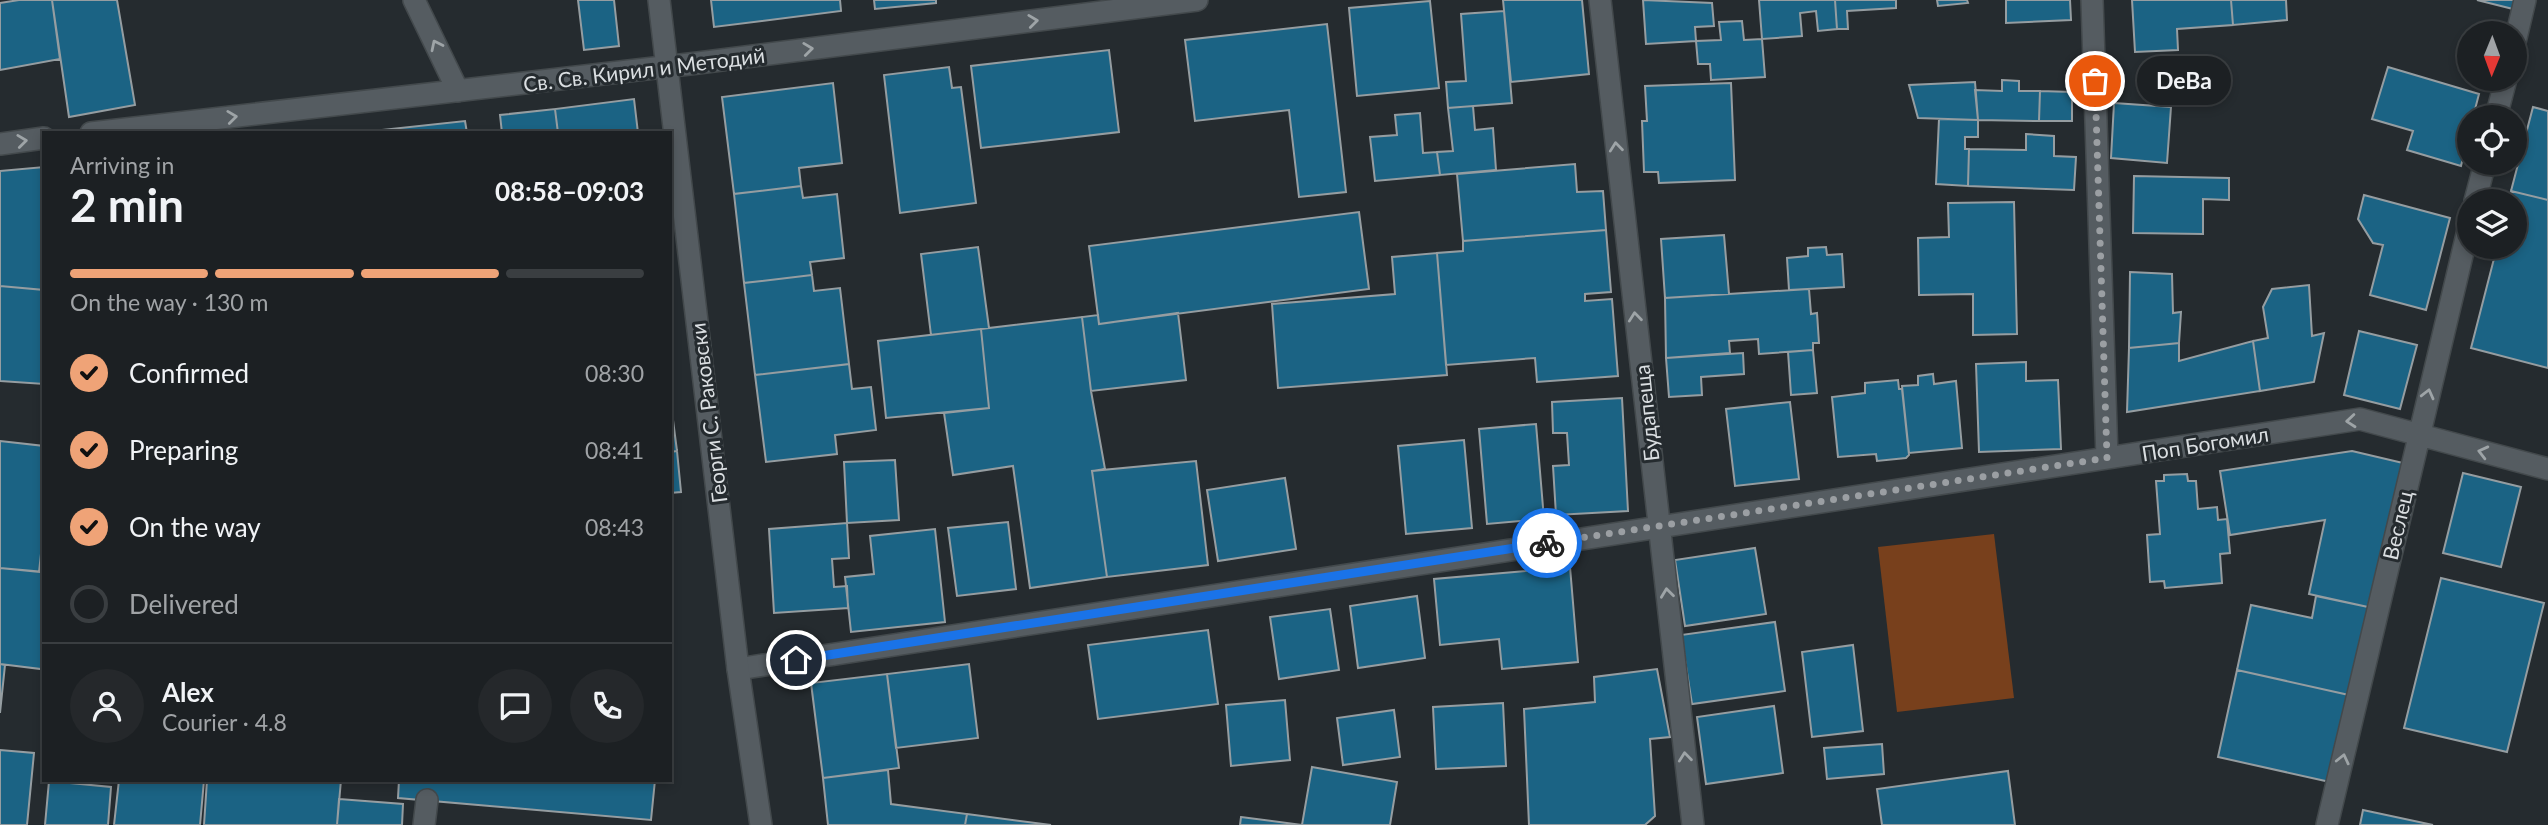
<!DOCTYPE html>
<html lang="en">
<head>
<meta charset="utf-8">
<style>
  body { margin:0; font-family:Lato,sans-serif; background:#25282b; color:#f1f3f6; height:100vh; display:flex; flex-direction:column; font-size:26px; white-space:nowrap }
  * { box-sizing:border-box; margin:0 }
  p { font-size:23px; color:#a0a3a6 }
  .icon { flex:none; width:38px; height:38px; fill:none; stroke:currentColor; stroke-width:2; stroke-linecap:round; stroke-linejoin:round }
  .map { position:relative; flex:1; overflow:hidden }
  .details { position:absolute; left:42px; top:131px; width:630px; height:651px; display:flex; flex-direction:column; background:#1c2023; border-radius:0px; box-shadow:0 4px 10px #0003,0 0 0 2px #3a3e41 }
  .details>* { flex:none }
  .needle { width:46px; rotate:181deg }
  .tools { position:absolute; left:2457px; top:21px; display:grid; gap:14px }
  .tools a { display:grid; place-items:center; width:70px; height:70px; border-radius:50%; background:#1c2023; box-shadow:0 4px 10px #0003,0 0 0 2px #3a3e41; font-size:35px }
  .pin { position:absolute; display:grid; place-items:center; width:60px; height:60px; color:#fff; margin:-30px; border:4px solid #fff; border-radius:50%; box-shadow:0 2px 7px #0007 }
  .courier { position:absolute; display:grid; place-items:center; width:70px; height:70px; margin:-35px; border:5px solid #1a73e8; border-radius:50%; background:#fff; color:#222; box-shadow:0 2px 9px #0007 }
  .bubble { position:absolute; height:49px; border-radius:24px; background:#1c2023; box-shadow:0 4px 10px #0003,0 0 0 2px #3a3e41; font-size:23px; font-weight:700; line-height:49px; text-align:center }
  .overview em { font-style:normal; font-weight:700 }
  .overview div { display:flex; flex-direction:column-reverse }
  .overview { display:flex; align-items:center; justify-content:space-between; height:119px; padding:0 28px }
  h1 { font-size:46px; font-weight:700; line-height:52px }
  .bar { display:grid; grid-template-columns:repeat(4,1fr); gap:10px 7px; align-content:center; height:84px; padding:0 28px }
  .bar i { height:9px; border-radius:5px; background:#3a3e41 }
  .bar .current { background:#efa377 }
  .bar p { grid-column:span 4 }
  .line { display:flex; align-items:center; gap:18px; padding:0 28px; border-top:2px solid #3a3e41 }
  .line div { flex:1 }
  .round { display:grid; place-items:center; flex:none; width:74px; height:74px; border-radius:37px; background:#25282b }
  ol { padding:0 28px; list-style:none }
  li { display:flex; align-items:center; gap:21px; height:77px }
  li p { margin-inline-start:auto }
  li .icon { padding:7px; border-radius:50%; background:#efa377; color:#111; stroke-width:4 }
  li:last-child { color:#a0a3a6 }
  li i { width:38px; height:38px; border:4px solid #3a3e41; border-radius:50% }
  .map>svg:first-child { display:block }
  .green { fill:#78401c }
  .building { fill:#1b6384; stroke:#959da1; stroke-width:2 }
  .lines { fill:none; stroke-linecap:round; stroke-linejoin:round }
  .service-casing { stroke:#43494c; stroke-width:24 }
  .minor-casing { stroke:#43494c; stroke-width:24 }
  .tertiary-casing { stroke:#43494c; stroke-width:24 }
  .service { stroke:#555c61; stroke-width:21 }
  .minor { stroke:#555c61; stroke-width:21 }
  .tertiary { stroke:#555c61; stroke-width:21 }
  .oneway { stroke:#9ea4a7 }
  .done { stroke:#9b9fa3; stroke-width:7; stroke-dasharray:0 12.6 }
  .route { stroke:#1a73e8; stroke-width:9 }
  .labels { text-anchor:middle; dominant-baseline:central; stroke-width:6; stroke-linejoin:round; paint-order:stroke }
  .street-label { font-size:21px; fill:#dadee1; stroke:#252b2f }
</style>
</head>
<body>
<div class="map">
<svg width="2548" height="825" viewBox="0 0 2548 825">
  <rect width="100%" height="100%" fill="#252b2f"/>
  <!-- green -->
  <path class="green" d="M 1994,534 L 2014,698 L 1897,712 L 1878,547 Z"/>
  <!-- building -->
  <path class="building" d="M 19,0 L 52,0 L 60,59 L 0,70 L 0,3 Z
    M 52,0 L 117,0 L 135,105 L 69,117 Z
    M 578,0 L 614,0 L 619,46 L 584,50 Z
    M 711,0 L 840,0 L 841,11 L 714,27 Z
    M 874,0 L 936,0 L 936,3 L 875,9 Z
    M 1503,0 L 1582,0 L 1589,74 L 1511,82 Z
    M 1643,0 L 1712,3 L 1714,26 L 1695,27 L 1696,41 L 1646,44 Z
    M 1759,0 L 1835,0 L 1837,29 L 1818,31 L 1816,11 L 1800,13 L 1802,36 L 1762,39 Z
    M 1835,0 L 1896,0 L 1896,8 L 1847,11 L 1848,29 L 1837,29 Z
    M 1937,0 L 1967,0 L 1968,3 L 1938,6 Z
    M 2006,0 L 2070,0 L 2071,20 L 2006,23 Z
    M 2132,0 L 2231,0 L 2233,25 L 2177,29 L 2178,50 L 2135,52 Z
    M 2231,0 L 2286,0 L 2287,20 L 2233,25 Z
    M 2477,0 L 2520,0 L 2517,10 Z
    M 1430,1 L 1439,88 L 1357,96 L 1349,8 Z
    M 1504,11 L 1512,103 L 1448,108 L 1446,82 L 1466,81 L 1461,14 Z
    M 1742,21 L 1744,40 L 1762,39 L 1765,77 L 1711,80 L 1710,64 L 1698,64 L 1696,41 L 1721,40 L 1719,22 Z
    M 1327,24 L 1346,192 L 1299,197 L 1289,110 L 1195,121 L 1185,40 Z
    M 1109,50 L 1119,132 L 981,148 L 971,66 Z
    M 949,67 L 952,88 L 961,87 L 976,203 L 900,213 L 884,75 Z
    M 2388,67 L 2479,94 L 2473,117 L 2469,117 L 2469,133 L 2461,166 L 2407,150 L 2413,131 L 2372,119 Z
    M 2002,80 L 2019,81 L 2019,91 L 2040,91 L 2039,121 L 1978,120 L 1975,90 L 2002,91 Z
    M 1975,82 L 1978,120 L 1918,118 L 1909,85 Z
    M 833,83 L 842,163 L 799,168 L 801,186 L 734,194 L 722,97 Z
    M 1731,83 L 1735,180 L 1659,183 L 1658,172 L 1644,172 L 1642,121 L 1647,121 L 1645,86 Z
    M 2040,91 L 2072,92 L 2072,121 L 2039,121 Z
    M 634,99 L 638,133 L 558,133 L 555,109 Z
    M 2114,103 L 2171,107 L 2167,163 L 2111,158 Z
    M 1473,106 L 1475,130 L 1493,128 L 1496,170 L 1440,175 L 1437,152 L 1453,151 L 1448,108 Z
    M 2533,107 L 2548,111 L 2548,200 L 2511,191 Z
    M 555,109 L 558,133 L 502,133 L 500,115 Z
    M 1420,113 L 1423,153 L 1437,152 L 1440,175 L 1375,181 L 1370,137 L 1397,135 L 1395,115 Z
    M 1939,119 L 1978,120 L 1978,137 L 1965,137 L 1965,149 L 1969,149 L 1968,186 L 1936,184 Z
    M 465,121 L 467,133 L 354,133 Z
    M 2026,134 L 2054,136 L 2054,156 L 2076,157 L 2074,190 L 1968,186 L 1969,149 L 2026,150 Z
    M 1575,164 L 1577,192 L 1603,191 L 1606,230 L 1463,241 L 1457,174 Z
    M 44,167 L 44,290 L 0,286 L 0,171 Z
    M 2134,176 L 2229,178 L 2229,200 L 2203,199 L 2203,234 L 2133,233 Z
    M 801,186 L 803,198 L 837,194 L 844,258 L 810,262 L 812,275 L 744,283 L 734,194 Z
    M 2511,191 L 2548,200 L 2548,368 L 2471,348 L 2497,247 L 2515,247 L 2515,201 L 2509,201 Z
    M 2364,195 L 2450,218 L 2426,310 L 2370,295 L 2383,245 L 2373,243 L 2358,219 Z
    M 2014,202 L 2017,334 L 1973,335 L 1973,294 L 1919,295 L 1918,238 L 1949,237 L 1948,203 Z
    M 1359,212 L 1369,289 L 1099,324 L 1089,246 Z
    M 1606,230 L 1611,292 L 1585,294 L 1585,301 L 1612,299 L 1618,376 L 1537,382 L 1535,358 L 1446,365 L 1437,253 L 1463,251 L 1463,241 Z
    M 1724,235 L 1729,294 L 1665,298 L 1661,239 Z
    M 978,247 L 989,328 L 931,335 L 921,254 Z
    M 1826,247 L 1827,255 L 1842,254 L 1844,287 L 1789,290 L 1787,258 L 1808,256 L 1808,248 Z
    M 1437,253 L 1447,375 L 1278,388 L 1272,304 L 1395,294 L 1392,257 Z
    M 2130,272 L 2172,274 L 2173,313 L 2181,312 L 2179,343 L 2129,348 Z
    M 812,275 L 814,291 L 840,288 L 849,364 L 755,375 L 744,283 Z
    M 2309,285 L 2312,336 L 2324,333 L 2314,382 L 2260,391 L 2253,341 L 2268,338 L 2263,307 L 2272,289 Z
    M 0,286 L 44,290 L 44,384 L 0,381 Z
    M 1809,289 L 1811,314 L 1817,313 L 1819,343 L 1813,343 L 1813,350 L 1759,354 L 1758,339 L 1729,341 L 1730,353 L 1666,358 L 1665,298 Z
    M 1178,313 L 1186,380 L 1091,391 L 1082,317 L 1098,315 L 1099,324 Z
    M 1082,317 L 1091,391 L 1105,469 L 1092,471 L 1107,577 L 1030,588 L 1013,466 L 953,475 L 944,413 L 989,408 L 981,329 Z
    M 981,329 L 989,408 L 886,418 L 878,341 Z
    M 2359,331 L 2417,345 L 2400,409 L 2344,395 Z
    M 2253,341 L 2260,391 L 2127,412 L 2129,348 L 2179,343 L 2179,361 Z
    M 1813,350 L 1817,393 L 1791,395 L 1788,352 Z
    M 1743,353 L 1744,374 L 1701,377 L 1702,395 L 1669,397 L 1666,358 Z
    M 2026,362 L 2026,381 L 2058,380 L 2061,449 L 1979,452 L 1976,364 Z
    M 849,364 L 852,389 L 871,387 L 876,430 L 835,435 L 837,454 L 766,462 L 755,375 Z
    M 1933,374 L 1934,384 L 1956,381 L 1962,448 L 1909,453 L 1902,386 L 1918,385 L 1918,376 Z
    M 1898,380 L 1899,389 L 1902,389 L 1909,455 L 1906,458 L 1877,461 L 1876,454 L 1838,457 L 1832,397 L 1865,393 L 1865,383 Z
    M 670,397 L 677,451 L 670,452 Z
    M 1622,398 L 1628,511 L 1556,515 L 1553,466 L 1569,465 L 1567,433 L 1553,433 L 1552,402 Z
    M 1790,402 L 1799,479 L 1735,486 L 1726,409 Z
    M 1536,424 L 1544,519 L 1487,524 L 1479,429 Z
    M 1464,440 L 1472,528 L 1406,534 L 1398,446 Z
    M 0,441 L 44,446 L 44,526 L 39,572 L 0,568 Z
    M 677,451 L 681,492 L 670,493 L 670,452 Z
    M 2352,451 L 2403,463 L 2368,607 L 2309,594 L 2325,520 L 2230,535 L 2220,471 Z
    M 895,460 L 899,520 L 847,523 L 844,462 Z
    M 1196,461 L 1208,565 L 1107,577 L 1092,471 Z
    M 2463,473 L 2521,487 L 2501,567 L 2443,553 Z
    M 2187,474 L 2188,481 L 2196,481 L 2198,509 L 2217,507 L 2218,520 L 2227,519 L 2230,553 L 2220,554 L 2222,583 L 2165,588 L 2164,581 L 2150,582 L 2147,535 L 2160,534 L 2156,481 L 2164,481 L 2164,475 Z
    M 1285,478 L 1296,549 L 1218,561 L 1207,490 Z
    M 1008,522 L 1016,589 L 957,596 L 948,528 Z
    M 847,523 L 849,558 L 832,559 L 834,587 L 847,586 L 848,608 L 774,613 L 769,529 Z
    M 935,529 L 945,622 L 851,632 L 845,577 L 874,574 L 870,536 Z
    M 1755,548 L 1766,614 L 1685,626 L 1675,560 Z
    M 1570,567 L 1578,662 L 1502,669 L 1499,639 L 1440,645 L 1434,579 Z
    M 0,568 L 44,572 L 41,669 L 0,664 Z
    M 2441,578 L 2544,603 L 2507,752 L 2404,728 Z
    M 1417,596 L 1425,658 L 1358,668 L 1350,606 Z
    M 2316,596 L 2368,607 L 2349,695 L 2237,670 L 2251,605 L 2312,618 Z
    M 1330,609 L 1339,670 L 1279,679 L 1270,617 Z
    M 1775,622 L 1785,691 L 1692,704 L 1681,635 Z
    M 1208,630 L 1218,704 L 1098,719 L 1088,645 Z
    M 1853,645 L 1863,731 L 1812,737 L 1802,652 Z
    M 0,664 L 5,665 L 0,713 Z
    M 969,664 L 978,738 L 896,748 L 887,674 Z
    M 1657,669 L 1670,737 L 1650,739 L 1655,816 L 1645,825 L 1529,825 L 1524,709 L 1595,702 L 1594,677 Z
    M 2237,670 L 2349,695 L 2330,782 L 2218,757 Z
    M 887,674 L 899,768 L 823,778 L 811,683 Z
    M 1285,700 L 1290,760 L 1231,766 L 1226,705 Z
    M 1503,703 L 1506,766 L 1436,769 L 1433,707 Z
    M 1774,706 L 1783,773 L 1706,784 L 1697,717 Z
    M 1394,710 L 1400,757 L 1343,765 L 1337,718 Z
    M 1882,744 L 1884,774 L 1827,779 L 1824,748 Z
    M 0,750 L 34,753 L 27,825 L 0,825 Z
    M 1312,767 L 1397,782 L 1390,825 L 1302,825 Z
    M 888,770 L 891,804 L 967,814 L 965,825 L 828,825 L 823,778 Z
    M 2008,771 L 2015,825 L 1882,825 L 1877,789 Z
    M 119,780 L 204,780 L 200,825 L 114,825 Z
    M 207,780 L 341,780 L 337,825 L 204,825 Z
    M 399,780 L 655,780 L 651,820 L 398,798 Z
    M 49,781 L 111,787 L 108,825 L 45,825 Z
    M 339,799 L 403,804 L 402,825 L 337,825 Z
    M 2363,810 L 2433,825 L 2360,825 Z
    M 967,814 L 1051,825 L 965,825 Z
    M 1241,817 L 1302,825 L 1240,825 Z"/>
  <g class="lines">
    <!-- service casing -->
    <g class="service-casing">
      <path id="service" d="M 424,825 L 427,800"/>
    </g>
    <!-- minor casing -->
    <g class="minor-casing">
      <path id="minor" d="M 414,0 L 458,91
        M 1600,0 L 1693,825
        M 2092,0 L 2107,458
        M 2515,42 L 2525,0
        M 2496,117 L 2506,79
        M 91,133 L 698,63 L 1197,0
        M 0,144 L 44,138
        M 2475,201 L 2485,163
        M 738,669 L 2360,419 L 2548,469
        M 2327,825 L 2469,226"/>
    </g>
    <!-- tertiary casing -->
    <g class="tertiary-casing">
      <path id="tertiary" d="M 659,0 L 738,669 L 761,825"/>
    </g>
    <!-- service -->
    <use href="#service" class="service"/>
    <!-- minor -->
    <use href="#minor" class="minor"/>
    <!-- tertiary -->
    <use href="#tertiary" class="tertiary"/>
  </g>
  <!-- one-way arrows -->
  <defs><path id="oneway-chevron" d="M-2-3.5L2.5 0L-2 3.5" fill="none" stroke-width="1.6" stroke-linecap="round" stroke-linejoin="round" transform="scale(1.75)"/></defs>
  <g class="oneway">
    <use href="#oneway-chevron" transform="translate(1033 21) rotate(-7)"/>
    <use href="#oneway-chevron" transform="translate(436 45) rotate(-116)"/>
    <use href="#oneway-chevron" transform="translate(808 49) rotate(-7)"/>
    <use href="#oneway-chevron" transform="translate(232 117) rotate(-7)"/>
    <use href="#oneway-chevron" transform="translate(22 141) rotate(-7)"/>
    <use href="#oneway-chevron" transform="translate(1616 147) rotate(-96)"/>
    <use href="#oneway-chevron" transform="translate(1635 317) rotate(-96)"/>
    <use href="#oneway-chevron" transform="translate(2428 394) rotate(-76)"/>
    <use href="#oneway-chevron" transform="translate(2351 421) rotate(175)"/>
    <use href="#oneway-chevron" transform="translate(2483 452) rotate(-166)"/>
    <use href="#oneway-chevron" transform="translate(1667 593) rotate(-97)"/>
    <use href="#oneway-chevron" transform="translate(1685 757) rotate(-96)"/>
    <use href="#oneway-chevron" transform="translate(2343 759) rotate(-77)"/>
  </g>
  <g class="lines">
    <!-- done -->
    <path class="done" d="M 1547,543 L 2107,458 L 2095,81"/>
    <!-- route -->
    <path class="route" d="M 796,660 L 1547,543"/>
  </g>
  <g class="labels">
    <!-- street labels -->
    <g class="street-label">
      <text transform="translate(644 69) rotate(-7)">Св. Св. Кирил и Методий</text>
      <text transform="translate(708 413) rotate(-97)">Георги С. Раковски</text>
      <text transform="translate(1646 413) rotate(-96)">Будапеща</text>
      <text transform="translate(2205 443) rotate(-9)">Поп Богомил</text>
      <text transform="translate(2397 525) rotate(-77)">Веслец</text>
    </g>
  </g>
</svg>
<div class="tools">
<a><svg class="needle" viewBox="-14 -14 28 28"><path d="M0-13l5 13h-10z" fill="#e53935"/><path d="M0 13l5-13h-10z" fill="#a0a3a6"/></svg></a>
<a><svg class="icon" aria-label="locate" viewBox="0 0 24 24"><circle cx="12" cy="12" r="6"/><path d="M12 2v4M12 18v4M2 12h4M18 12h4"/></svg></a>
<a><svg class="icon" aria-label="layers" viewBox="0 0 24 24"><path d="M12 4l9 5-9 5-9-5zM3 14l9 5 9-5"/></svg></a>
</div>
<div class="pin" style="left:2095px;top:81px;background:#ea580c"><svg class="icon" aria-label="bag" viewBox="0 0 24 24"><path d="M5 8h14l-1 12H6zM9 8a3 3 0 0 1 6 0"/></svg></div>
<div class="pin" style="left:796px;top:660px;background:#1f2937"><svg class="icon" aria-label="home" viewBox="0 0 24 24"><path d="M3 11l9-7 9 7M6 9v11h12V9"/></svg></div>
<div class="courier" style="left:1547px;top:543px"><svg class="icon" aria-label="bike" viewBox="0 0 24 24"><circle cx="6" cy="16" r="4"/><circle cx="18" cy="16" r="4"/><path d="M6 16l4-8h5l3 8M10 8l3 8H6M13 5h3"/></svg></div>
<div class="bubble" style="left:2137px;top:56px;width:94px">DeBa</div>
<section class="details">
<div class="overview"><div><h1>2 min</h1><p>Arriving in</p></div><em>08:58–09:03</em></div>
<div class="bar"><i class="current"></i><i class="current"></i><i class="current"></i><i></i><p>On the way · 130 m</p></div>
<ol>
<li><svg class="icon" aria-label="check" viewBox="0 0 24 24"><path d="M5 12l5 5 9-10"/></svg>Confirmed<p>08:30</p></li>
<li><svg class="icon" aria-label="check" viewBox="0 0 24 24"><path d="M5 12l5 5 9-10"/></svg>Preparing<p>08:41</p></li>
<li><svg class="icon" aria-label="check" viewBox="0 0 24 24"><path d="M5 12l5 5 9-10"/></svg>On the way<p>08:43</p></li>
<li><i></i>Delivered</li>
</ol>
<div class="line" style="height:126px"><a class="round"><svg class="icon" aria-label="person" viewBox="0 0 24 24"><circle cx="12" cy="8" r="4"/><path d="M4 21q1-7 8-7t8 7"/></svg></a><div><b>Alex</b><p>Courier · 4.8</p></div><a class="round"><svg class="icon" aria-label="chat" viewBox="0 0 24 24"><path d="M4 5h16v11H9l-5 4z"/></svg></a><a class="round"><svg class="icon" aria-label="phone" viewBox="0 0 24 24"><path d="M5 4h4l2 5-3 2q2 4 5 5l2-3 5 2v4C11 20 4 13 5 4z"/></svg></a></div>
</section>
</div>
</body>
</html>
